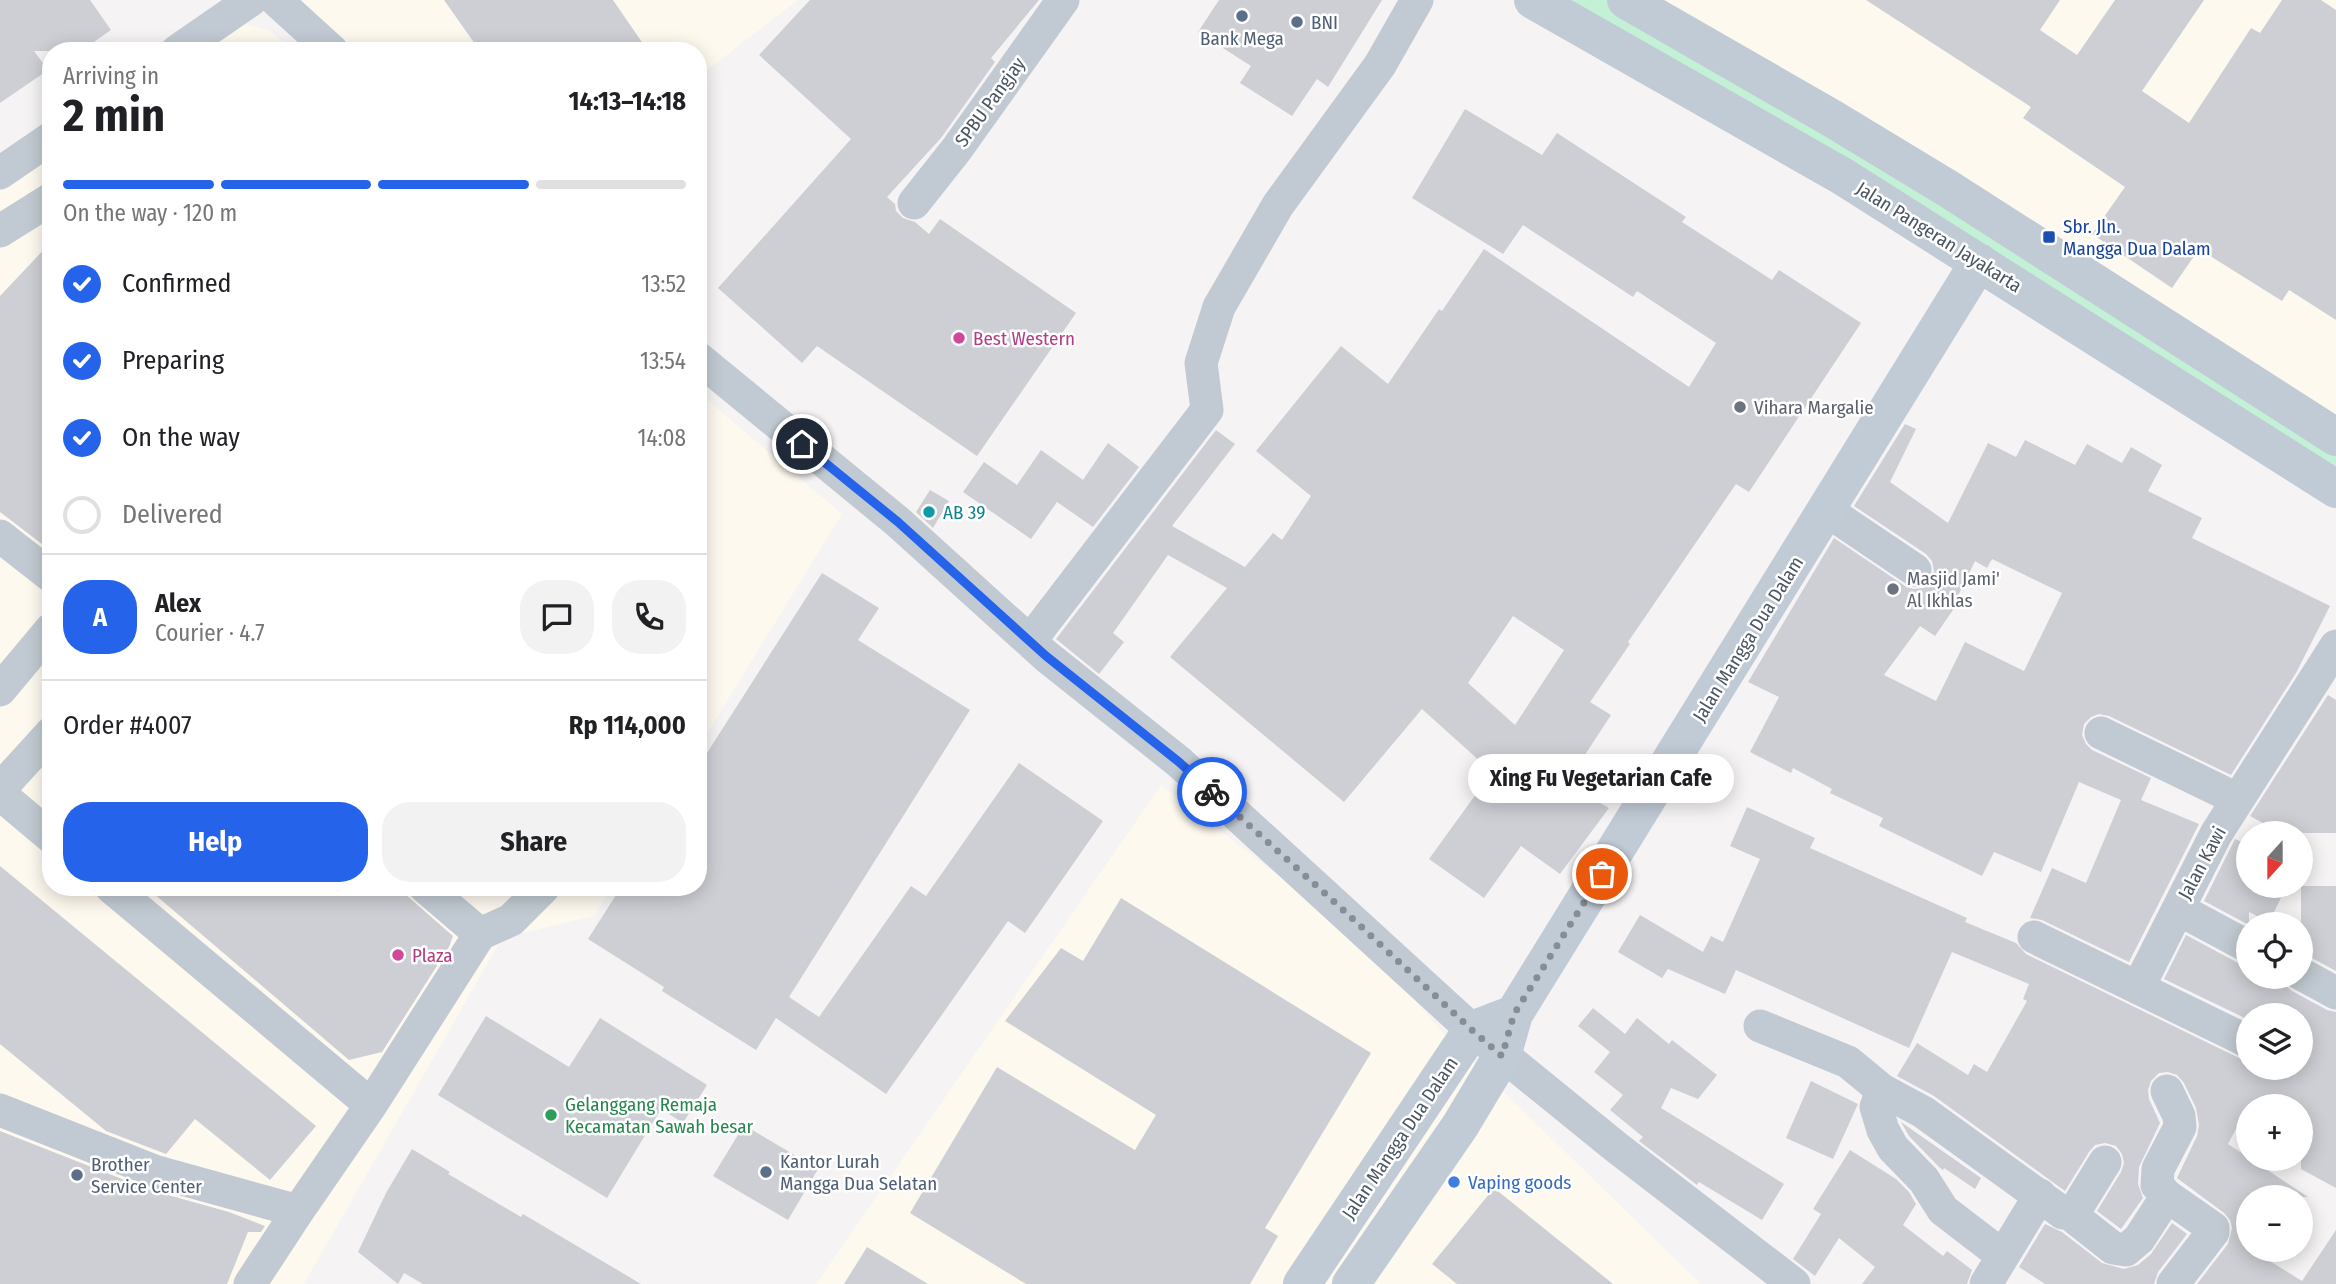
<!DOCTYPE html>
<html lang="en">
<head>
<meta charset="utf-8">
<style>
  body { margin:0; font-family:"Fira Sans Condensed",sans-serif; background:#f2f2f2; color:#202124; height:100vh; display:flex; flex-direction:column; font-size:26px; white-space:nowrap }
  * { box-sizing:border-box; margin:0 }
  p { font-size:23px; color:#757577 }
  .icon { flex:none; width:38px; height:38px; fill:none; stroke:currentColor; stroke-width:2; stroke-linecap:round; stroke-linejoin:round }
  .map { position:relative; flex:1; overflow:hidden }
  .side { position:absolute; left:42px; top:42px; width:665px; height:854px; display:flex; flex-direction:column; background:#fff; border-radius:28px; box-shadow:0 4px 18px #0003 }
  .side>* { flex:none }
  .needle { width:46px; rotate:201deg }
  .fabs { position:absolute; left:2236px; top:821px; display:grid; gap:14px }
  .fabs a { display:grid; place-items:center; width:77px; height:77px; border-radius:50%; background:#fff; box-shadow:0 4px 18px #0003; font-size:35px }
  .pin { position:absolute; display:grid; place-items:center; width:60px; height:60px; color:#fff; margin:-30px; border:4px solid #fff; border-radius:50%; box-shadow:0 2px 7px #0007 }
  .courier { position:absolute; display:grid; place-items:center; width:70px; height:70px; margin:-35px; border:5px solid #2563eb; border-radius:50%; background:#fff; color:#222; box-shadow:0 2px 9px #0007 }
  .bubble { position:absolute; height:49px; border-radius:24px; background:#fff; box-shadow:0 4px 18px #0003; font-size:23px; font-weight:700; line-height:49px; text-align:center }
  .headline em { font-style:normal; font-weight:700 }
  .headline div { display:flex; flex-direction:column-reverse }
  .headline { display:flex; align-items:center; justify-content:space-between; height:119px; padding:0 21px }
  h1 { font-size:46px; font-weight:700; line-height:52px }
  .bar { display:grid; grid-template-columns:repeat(4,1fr); gap:10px 7px; align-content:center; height:84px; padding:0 21px }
  .bar i { height:9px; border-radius:5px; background:#e0e0e0 }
  .bar .on { background:#2563eb }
  .bar p { grid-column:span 4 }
  .line { display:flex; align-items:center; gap:18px; padding:0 21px; border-top:2px solid #e0e0e0 }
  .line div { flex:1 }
  .round { display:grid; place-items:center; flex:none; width:74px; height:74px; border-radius:28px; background:#f2f2f2 }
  ol { padding:0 21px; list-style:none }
  li { display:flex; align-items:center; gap:21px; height:77px }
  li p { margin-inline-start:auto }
  li .icon { padding:7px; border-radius:50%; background:#2563eb; color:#fff; stroke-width:4 }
  li:last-child { color:#757577 }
  li i { width:38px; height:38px; border:4px solid #e0e0e0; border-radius:50% }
  .primary-button { display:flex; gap:14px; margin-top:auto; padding:14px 21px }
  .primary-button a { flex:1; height:80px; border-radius:28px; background:#2563eb; color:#fff; font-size:28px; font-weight:700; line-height:80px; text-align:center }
  .primary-button a+a { background:#f2f2f2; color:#202124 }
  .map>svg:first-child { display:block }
  .commercial { fill:#fdf9ef }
  .green { fill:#c3f1d5 }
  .building { fill:#cdcfd5; fill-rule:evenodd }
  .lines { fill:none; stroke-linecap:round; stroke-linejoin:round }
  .street { stroke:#c1cad2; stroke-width:33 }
  .secondary { stroke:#c1cbd6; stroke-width:38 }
  .done { stroke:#868d94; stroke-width:7; stroke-dasharray:0 12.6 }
  .route { stroke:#2563eb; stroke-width:9 }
  .service-dot { fill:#5c6f8a; stroke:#fff; stroke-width:2.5 }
  .transit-dot { fill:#1a4fb4; stroke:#fff; stroke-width:2.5 }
  .hotel-dot { fill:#d1479c; stroke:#fff; stroke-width:2.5 }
  .worship-dot { fill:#6b7280; stroke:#fff; stroke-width:2.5 }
  .culture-dot { fill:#0f9aa8; stroke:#fff; stroke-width:2.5 }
  .leisure-dot { fill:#2e9e5b; stroke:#fff; stroke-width:2.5 }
  .shop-dot { fill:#3f7fe0; stroke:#fff; stroke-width:2.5 }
  .labels { text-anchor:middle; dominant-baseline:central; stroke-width:5; stroke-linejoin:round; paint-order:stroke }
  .service-label { font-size:19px; fill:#4e5e75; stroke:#fff; text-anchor:start }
  .street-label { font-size:19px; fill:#4a5661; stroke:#fff }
  .transit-label { font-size:19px; fill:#164399; stroke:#fff; text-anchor:start }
  .hotel-label { font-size:19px; fill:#b23c85; stroke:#fff; text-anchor:start }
  .worship-label { font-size:19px; fill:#5b616d; stroke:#fff; text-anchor:start }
  .culture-label { font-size:19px; fill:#0d838f; stroke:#fff; text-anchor:start }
  .leisure-label { font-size:19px; fill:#27864d; stroke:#fff; text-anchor:start }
  .shop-label { font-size:19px; fill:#366cbe; stroke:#fff; text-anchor:start }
</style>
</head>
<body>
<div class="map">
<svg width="2336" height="1284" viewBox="0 0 2336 1284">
  <rect width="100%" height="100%" fill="#f5f3f3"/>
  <!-- commercial -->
  <path class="commercial" d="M 293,0 L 798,0 L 698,77 L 698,51 L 356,51 Z
    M 1629,0 L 2336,0 L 2336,436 Z
    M 233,22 L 269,30 L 293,51 L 190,51 Z
    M 51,142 L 51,887 L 612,887 L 594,916 L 502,938 L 304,1284 L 0,1284 L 0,178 Z
    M 698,392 L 842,514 L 698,748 Z
    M 1161,785 L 1367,944 L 1443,1033 L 1701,1284 L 816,1284 Z"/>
  <!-- green -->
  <path class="green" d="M 1533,0 L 1626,0 L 2336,437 L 2336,489 Z"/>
  <!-- building -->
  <path class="building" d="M 0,0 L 90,0 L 111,30 L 81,51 L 34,51 L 48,70 L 0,103 Z
    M 444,0 L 613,0 L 648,51 L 480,51 Z
    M 810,0 L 1039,0 L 991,58 L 995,62 L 941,138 L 887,197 L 895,204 L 896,211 L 903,218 L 915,222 L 929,234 L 940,219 L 1076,313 L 977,456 L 817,346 L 802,363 L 718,288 L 851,139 L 759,55 Z
    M 1219,0 L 1382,0 L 1328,87 L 1317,79 L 1292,116 L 1240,83 L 1251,66 L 1198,32 Z
    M 1866,0 L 2060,0 L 2040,30 L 2077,55 L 2115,0 L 2204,0 L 2142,91 L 2189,123 L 2251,28 L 2260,33 L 2282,0 L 2321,0 L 2336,10 L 2336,320 L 2289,290 L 2282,301 L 2199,249 L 2172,288 L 2092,234 L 2125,187 L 2023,118 L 2031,107 Z
    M 1465,109 L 1542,155 L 1557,133 L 1686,217 L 1682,222 L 1772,280 L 1779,270 L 1861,323 L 1749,492 L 1736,484 L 1628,642 L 1630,644 L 1590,702 L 1611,715 L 1566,784 L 1609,808 L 1560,874 L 1521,846 L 1484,898 L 1429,859 L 1492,772 L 1422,709 L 1344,802 L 1170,657 L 1227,588 L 1168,555 L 1113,633 L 1124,642 L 1099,674 L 1056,639 L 1216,430 L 1235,444 L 1172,526 L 1245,567 L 1273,533 L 1282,540 L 1311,496 L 1256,451 L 1341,346 L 1388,384 L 1439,309 L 1442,311 L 1484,249 L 1689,387 L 1716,343 L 1637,291 L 1633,297 L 1523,225 L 1503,254 L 1412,198 ZM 1513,616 L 1564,650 L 1515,725 L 1468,683 Z
    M 51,242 L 51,551 L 0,512 L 0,296 Z
    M 1905,424 L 1916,429 L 1890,482 L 1948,523 L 1988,443 L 2016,457 L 2025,440 L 2075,465 L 2087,444 L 2122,463 L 2131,447 L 2162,465 L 2148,491 L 2202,518 L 2192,538 L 2330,606 L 2296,673 L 2231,775 L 2109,716 L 2099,714 L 2091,717 L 2084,724 L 2082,735 L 2086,744 L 2092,750 L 2151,778 L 2141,800 L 2199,824 L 2129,962 L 2042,920 L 2030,918 L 2052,868 L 2086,883 L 2121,800 L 2079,782 L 2041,872 L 1994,852 L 1982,876 L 1879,826 L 1883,818 L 1830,793 L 1832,789 L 1793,768 L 1791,773 L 1750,752 L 1779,697 L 1748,682 L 1834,538 L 1905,586 L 1913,589 L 1923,588 L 1931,580 L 1934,571 L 1932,561 L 1926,554 L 1854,506 ZM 1992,559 L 2062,593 L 2024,671 L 1965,642 L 1936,701 L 1884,675 L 1920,626 L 1935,636 L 1955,607 L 1953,606 L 1975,561 L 1987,568 Z
    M 1108,443 L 1139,467 L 1093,527 L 1057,502 L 1031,539 L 963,492 L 984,462 L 1017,485 L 1041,450 L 1083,480 Z
    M 930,490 L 949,501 L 933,528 L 916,512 Z
    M 822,573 L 879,608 L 858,640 L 970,710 L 789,997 L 819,1017 L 911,886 L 926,896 L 1019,763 L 1103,821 L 1025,933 L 1008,921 L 886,1094 L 776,1018 L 756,1050 L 662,991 L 664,987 L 588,939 L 621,887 L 698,887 L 698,767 Z
    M 2328,695 L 2336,700 L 2336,833 L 2281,833 L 2250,816 Z
    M 1747,807 L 1815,838 L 1810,848 L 1967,918 L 1965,922 L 2016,943 L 2026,954 L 2241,1059 L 2249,1061 L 2249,1068 L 2301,1068 L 2301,1015 L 2249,1015 L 2249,1020 L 2164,979 L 2186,935 L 2240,964 L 2249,966 L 2249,976 L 2282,976 L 2285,985 L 2292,991 L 2327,1010 L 2336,1012 L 2336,1188 L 2301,1169 L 2301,1106 L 2248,1106 L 2228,1144 L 2308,1197 L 2249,1197 L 2249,1250 L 2252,1250 L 2302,1281 L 2336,1230 L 2336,1284 L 2197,1284 L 2228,1244 L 2232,1228 L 2230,1220 L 2224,1213 L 2177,1178 L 2197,1136 L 2199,1125 L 2196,1108 L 2184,1083 L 2177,1075 L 2168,1072 L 2159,1073 L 2151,1081 L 2148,1090 L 2149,1099 L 2160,1123 L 2139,1167 L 2138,1184 L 2143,1198 L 2121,1229 L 2097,1211 L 2121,1172 L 2124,1163 L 2122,1154 L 2116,1146 L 2105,1143 L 2095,1145 L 2089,1152 L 2065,1191 L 1934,1096 L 1897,1076 L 1917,1043 L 1968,1075 L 1974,1064 L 1987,1072 L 2027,1001 L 2023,999 L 2029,984 L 1952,952 L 1909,1048 L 1736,970 L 1725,994 L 1668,969 L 1662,978 L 1618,952 L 1640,915 L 1703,952 L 1711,936 L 1723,942 L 1760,859 L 1730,846 Z
    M 2235,839 L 2249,845 L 2249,886 L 2287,886 L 2269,922 L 2249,912 L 2249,925 L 2204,901 Z
    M 0,866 L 316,1126 L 270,1180 L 195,1119 L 166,1154 L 106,1131 L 0,1044 Z
    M 2301,886 L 2336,886 L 2336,971 L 2310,957 L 2301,955 Z
    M 146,887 L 397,887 L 453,936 L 449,947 L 382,1052 L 349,1060 Z
    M 1121,898 L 1371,1053 L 1265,1228 L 1278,1236 L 1250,1284 L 1026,1284 L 910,1213 L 997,1067 L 1135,1150 L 1156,1115 L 1005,1021 L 1061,948 L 1083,961 Z
    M 1593,1008 L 1625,1034 L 1637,1018 L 1669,1044 L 1672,1040 L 1717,1075 L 1698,1099 L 1671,1088 L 1661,1108 L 1784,1184 L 1762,1220 L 1699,1182 L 1697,1185 L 1639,1141 L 1643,1137 L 1610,1110 L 1623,1095 L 1594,1072 L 1610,1052 L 1578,1026 Z
    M 486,1016 L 569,1067 L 600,1018 L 707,1085 L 683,1123 L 661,1109 L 607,1198 L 438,1095 Z
    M 1811,1081 L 1858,1104 L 1833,1159 L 1786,1138 Z
    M 1901,1122 L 1981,1178 L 1975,1189 L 1944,1168 L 1943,1170 L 1939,1167 L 1909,1136 Z
    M 744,1125 L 818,1169 L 788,1220 L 713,1176 Z
    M 0,1131 L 150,1190 L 229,1212 L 265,1226 L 261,1232 L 248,1232 L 227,1284 L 0,1284 Z
    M 412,1149 L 450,1172 L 448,1174 L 521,1217 L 523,1214 L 641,1284 L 423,1284 L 404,1273 L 398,1284 L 358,1252 L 386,1193 Z
    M 1850,1150 L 1896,1179 L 1909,1192 L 1916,1204 L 1903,1225 L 1943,1256 L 1947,1251 L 1972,1270 L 1967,1284 L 1862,1284 L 1875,1267 L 1839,1238 L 1815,1276 L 1793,1259 L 1821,1214 L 1813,1209 Z
    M 1494,1188 L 1613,1284 L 1457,1284 L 1432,1264 Z
    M 2172,1223 L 2187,1234 L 2158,1272 L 2154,1284 L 2045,1284 L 2019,1267 L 2045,1224 L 2062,1232 L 2102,1263 L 2124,1269 L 2138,1265 L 2151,1254 Z
    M 867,1247 L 928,1284 L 844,1284 Z"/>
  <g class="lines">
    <!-- street -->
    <path class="street" d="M 276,0 L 332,51
      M 177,51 L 251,0
      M 0,173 L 51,138
      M 914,203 L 956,150 L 1063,0
      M 0,231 L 51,199
      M 698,358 L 898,522 L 1046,656 L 1179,762 L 1472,1030 L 1616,1147 L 1794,1284
      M 1826,510 L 1915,570
      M 0,536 L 51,576
      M 1030,641 L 1207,410 L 1201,363 L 1219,307 L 1278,205 L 1380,65 L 1417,0
      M 0,690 L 51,629
      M 2101,733 L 2237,799
      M 0,789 L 51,733
      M 0,794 L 51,837
      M 111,887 L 371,1105
      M 425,887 L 480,934
      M 2178,909 L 2249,947
      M 2034,937 L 2249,1042
      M 2301,974 L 2336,993
      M 2138,988 L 2216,834 L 2336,646
      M 1760,1026 L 1848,1062 L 1882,1090 L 1923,1112 L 2063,1213 L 2070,1214 L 2076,1209 L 2105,1162
      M 1882,1090 L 1876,1107 L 1883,1130 L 1893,1148 L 1924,1180 L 1943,1210 L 2003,1256
      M 2167,1091 L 2179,1116 L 2180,1127 L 2158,1169 L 2157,1185 L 2167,1196 L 2213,1228 L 2213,1232 L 2173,1284
      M 0,1110 L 157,1172 L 298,1211
      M 2070,1214 L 2113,1248 L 2126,1250 L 2139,1239 L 2167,1196
      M 250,1284 L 298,1211 L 371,1105 L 480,934 L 511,920 L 544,887
      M 1986,1284 L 2040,1195"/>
    <!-- secondary -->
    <path class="secondary" d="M 1533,0 L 1842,176 L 2336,489
      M 1626,0 L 1833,119 L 1947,188 L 2336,437
      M 1302,1284 L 1472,1030 L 1514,1014
      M 1351,1284 L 1460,1126 L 1502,1056 L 1514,1014 L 1979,262"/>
  </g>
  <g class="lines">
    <!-- done -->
    <path class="done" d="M 1212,792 L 1339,906 L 1472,1030 L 1502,1056 L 1514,1014 L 1602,874"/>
    <!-- route -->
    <path class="route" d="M 802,444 L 898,522 L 1046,656 L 1179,762 L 1212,792"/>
  </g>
  <!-- markers -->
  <g class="service-dot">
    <circle cx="1242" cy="16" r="7"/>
    <circle cx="1297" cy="22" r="7"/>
    <circle cx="766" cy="1172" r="7"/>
    <circle cx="77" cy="1175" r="7"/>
  </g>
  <rect class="transit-dot" x="2042" y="230" width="14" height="14" rx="3.5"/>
  <g class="hotel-dot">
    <circle cx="959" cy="338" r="7"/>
    <circle cx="398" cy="955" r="7"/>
  </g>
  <g class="worship-dot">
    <circle cx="1740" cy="407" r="7"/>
    <circle cx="1893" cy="589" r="7"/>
  </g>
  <circle class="culture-dot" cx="929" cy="512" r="7"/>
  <circle class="leisure-dot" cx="551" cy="1115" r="7"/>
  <circle class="shop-dot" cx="1454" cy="1182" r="7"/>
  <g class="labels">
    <!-- service labels -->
    <g class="service-label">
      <text x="1311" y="22">BNI</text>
      <text x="1242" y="38" text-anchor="middle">Bank Mega</text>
      <text x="780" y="1161">Kantor Lurah<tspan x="780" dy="22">Mangga Dua Selatan</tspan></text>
      <text x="91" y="1164">Brother<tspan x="91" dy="22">Service Center</tspan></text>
    </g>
    <!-- street labels -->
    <g class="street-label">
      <text transform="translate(990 102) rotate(-54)">SPBU Pangjay</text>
      <text transform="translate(1939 237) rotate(32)">Jalan Pangeran Jayakarta</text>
      <text transform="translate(1748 639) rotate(-58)">Jalan Mangga Dua Dalam</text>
      <text transform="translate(2202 863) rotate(-62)">Jalan Kawi</text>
      <text transform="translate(1400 1138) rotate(-56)">Jalan Mangga Dua Dalam</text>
    </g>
    <!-- transit labels -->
    <g class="transit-label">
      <text x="2063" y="226">Sbr. Jln.<tspan x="2063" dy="22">Mangga Dua Dalam</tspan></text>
    </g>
    <!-- hotel labels -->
    <g class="hotel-label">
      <text x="973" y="338">Best Western</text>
      <text x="412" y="955">Plaza</text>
    </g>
    <!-- worship labels -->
    <g class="worship-label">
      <text x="1754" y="407">Vihara Margalie</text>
      <text x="1907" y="578">Masjid Jami'<tspan x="1907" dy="22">Al Ikhlas</tspan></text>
    </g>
    <!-- culture labels -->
    <g class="culture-label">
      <text x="943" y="512">AB 39</text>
    </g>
    <!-- leisure labels -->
    <g class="leisure-label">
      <text x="565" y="1104">Gelanggang Remaja<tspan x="565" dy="22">Kecamatan Sawah besar</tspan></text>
    </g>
    <!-- shop labels -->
    <g class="shop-label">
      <text x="1468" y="1182">Vaping goods</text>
    </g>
  </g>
</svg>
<div class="fabs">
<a><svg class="needle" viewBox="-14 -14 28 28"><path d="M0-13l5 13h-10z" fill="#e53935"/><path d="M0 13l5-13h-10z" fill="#757577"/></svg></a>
<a><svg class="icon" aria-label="locate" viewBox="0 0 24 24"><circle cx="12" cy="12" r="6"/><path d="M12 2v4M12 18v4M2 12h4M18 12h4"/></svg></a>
<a><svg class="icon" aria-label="layers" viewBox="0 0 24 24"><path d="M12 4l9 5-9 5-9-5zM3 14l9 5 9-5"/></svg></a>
<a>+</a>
<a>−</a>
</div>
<div class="pin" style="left:1602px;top:874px;background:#ea580c"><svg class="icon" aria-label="bag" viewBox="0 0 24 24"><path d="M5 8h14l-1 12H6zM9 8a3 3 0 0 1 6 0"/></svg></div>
<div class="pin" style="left:802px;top:444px;background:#1f2937"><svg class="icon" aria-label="home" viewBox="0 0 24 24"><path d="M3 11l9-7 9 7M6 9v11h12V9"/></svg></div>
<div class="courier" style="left:1212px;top:792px"><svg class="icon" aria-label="bike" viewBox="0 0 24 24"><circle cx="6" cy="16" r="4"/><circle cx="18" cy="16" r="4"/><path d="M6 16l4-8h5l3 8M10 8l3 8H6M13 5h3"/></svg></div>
<div class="bubble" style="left:1468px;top:754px;width:266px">Xing Fu Vegetarian Cafe</div>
<section class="side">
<div class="headline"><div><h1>2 min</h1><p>Arriving in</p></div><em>14:13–14:18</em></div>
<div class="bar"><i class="on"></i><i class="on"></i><i class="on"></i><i></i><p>On the way · 120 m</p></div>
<ol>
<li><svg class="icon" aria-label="check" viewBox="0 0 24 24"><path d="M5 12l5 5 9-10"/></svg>Confirmed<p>13:52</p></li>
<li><svg class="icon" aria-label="check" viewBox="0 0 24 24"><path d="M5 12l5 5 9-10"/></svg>Preparing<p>13:54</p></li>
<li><svg class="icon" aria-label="check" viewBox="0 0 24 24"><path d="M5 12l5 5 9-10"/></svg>On the way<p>14:08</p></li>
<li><i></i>Delivered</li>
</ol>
<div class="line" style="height:126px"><b class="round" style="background:#2563eb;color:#fff">A</b><div><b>Alex</b><p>Courier · 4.7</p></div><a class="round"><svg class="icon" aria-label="chat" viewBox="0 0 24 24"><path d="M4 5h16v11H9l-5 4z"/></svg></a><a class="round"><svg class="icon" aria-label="phone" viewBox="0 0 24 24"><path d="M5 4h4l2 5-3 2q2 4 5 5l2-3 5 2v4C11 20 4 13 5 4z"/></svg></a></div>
<div class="line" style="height:91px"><div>Order #4007</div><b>Rp 114,000</b></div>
<div class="primary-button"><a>Help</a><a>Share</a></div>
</section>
</div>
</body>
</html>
